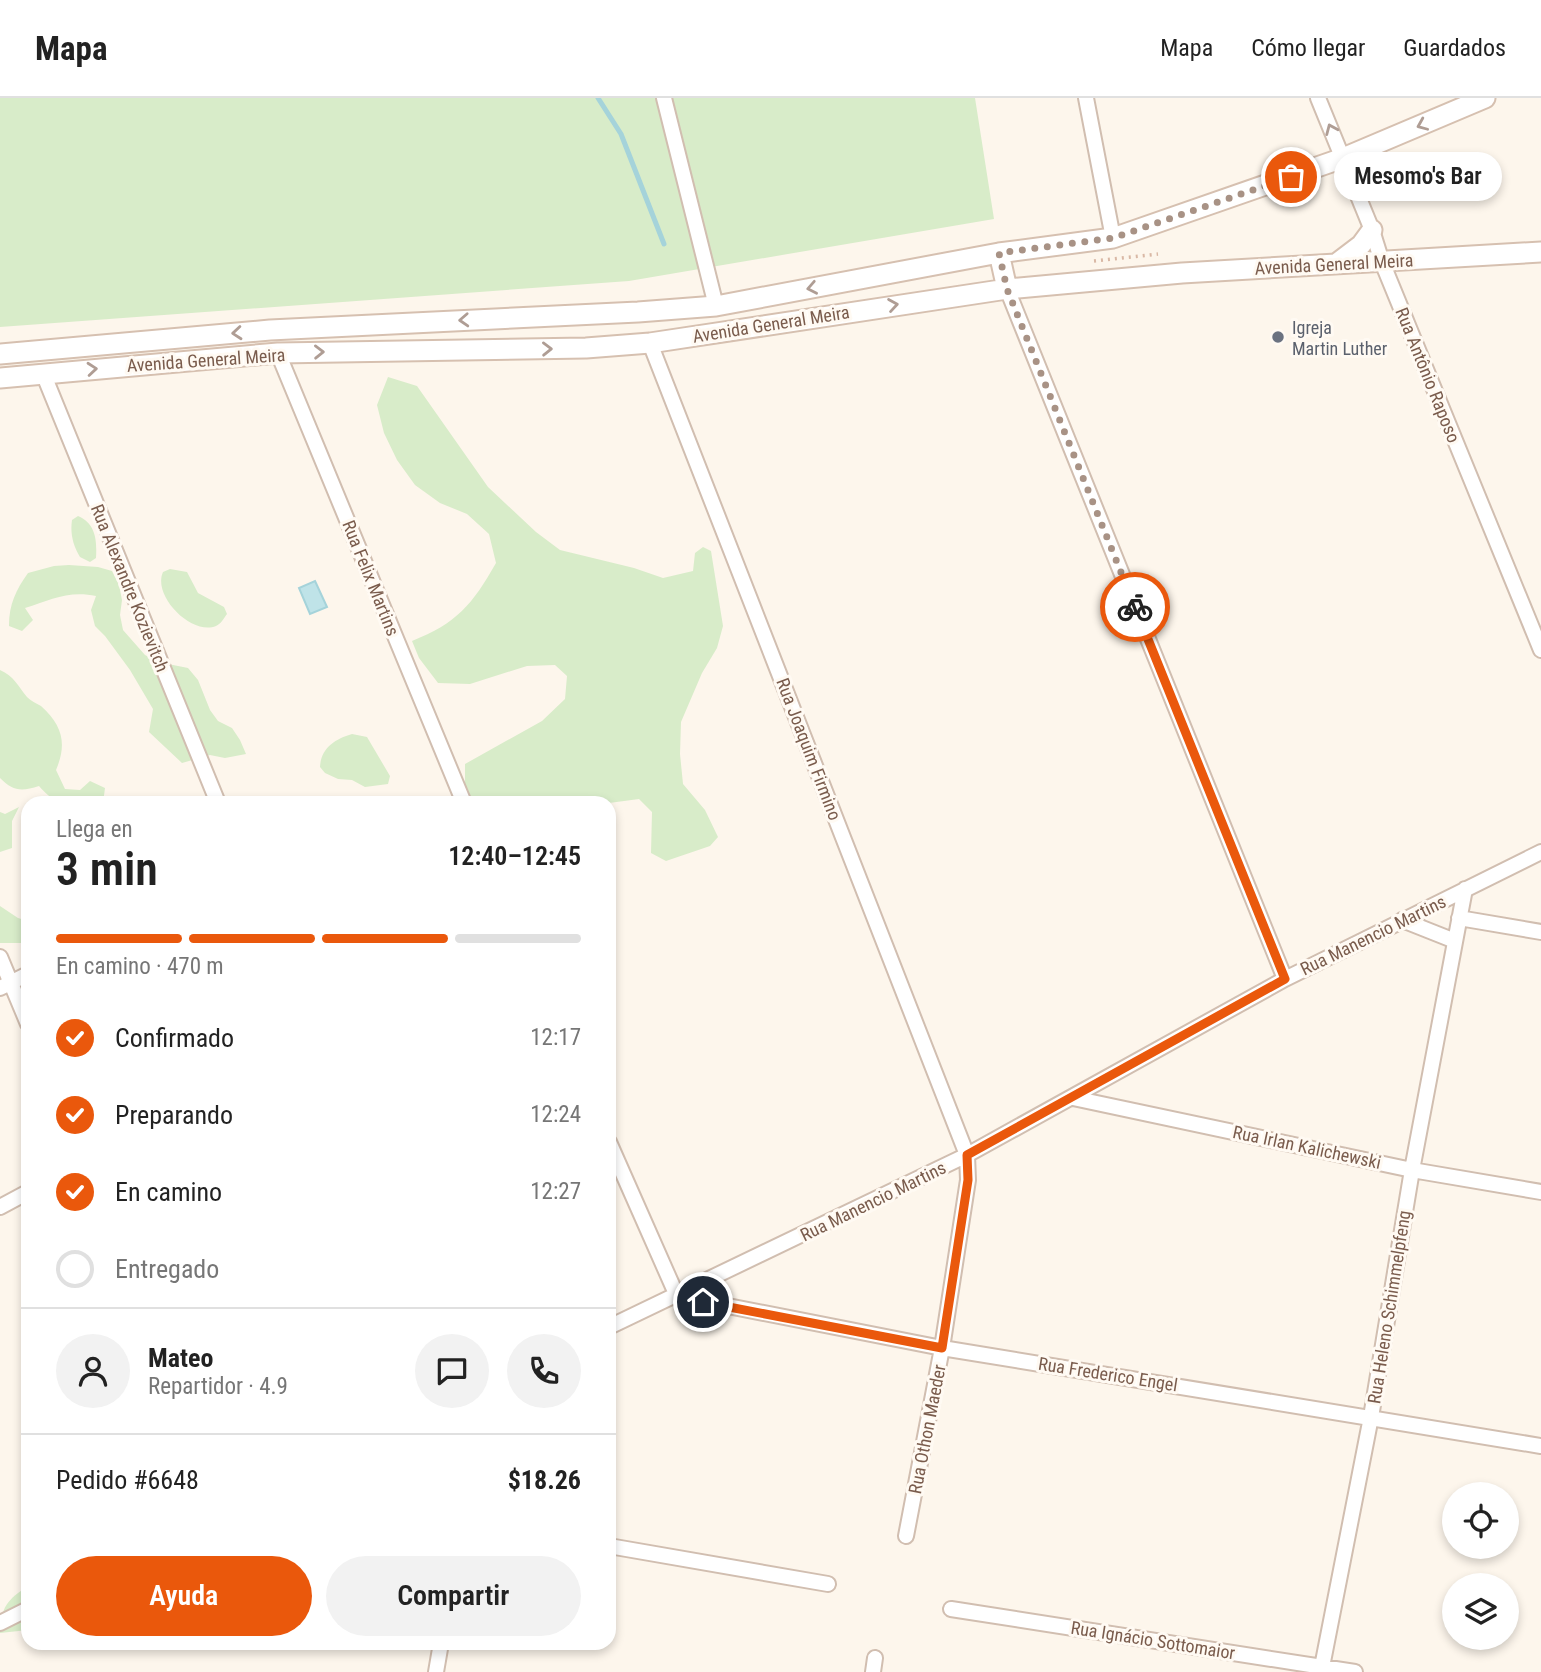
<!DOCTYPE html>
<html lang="es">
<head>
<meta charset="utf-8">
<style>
  body { margin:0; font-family:"Roboto Condensed",sans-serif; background:#f2f2f2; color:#222; height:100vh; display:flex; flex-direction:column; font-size:26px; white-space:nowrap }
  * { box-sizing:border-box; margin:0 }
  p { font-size:23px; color:#767676 }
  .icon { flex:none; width:38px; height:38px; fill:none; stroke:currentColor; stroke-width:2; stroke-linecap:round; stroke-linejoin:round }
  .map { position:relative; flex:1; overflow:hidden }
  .sheet { position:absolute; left:21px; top:698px; width:595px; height:854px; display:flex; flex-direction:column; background:#fff; border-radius:21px; box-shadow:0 4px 10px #0003 }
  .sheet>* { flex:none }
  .fabs { position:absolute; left:1442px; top:1384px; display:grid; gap:14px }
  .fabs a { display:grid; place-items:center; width:77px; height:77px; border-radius:50%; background:#fff; box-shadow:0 4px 10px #0003; font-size:35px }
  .pin { position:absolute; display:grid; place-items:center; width:60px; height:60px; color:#fff; margin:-30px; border:4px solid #fff; border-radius:50%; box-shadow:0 2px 7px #0007 }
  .courier { position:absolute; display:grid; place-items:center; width:70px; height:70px; margin:-35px; border:5px solid #ea580c; border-radius:50%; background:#fff; color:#222; box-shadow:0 2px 9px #0007 }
  .bubble { position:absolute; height:49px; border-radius:24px; background:#fff; box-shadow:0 4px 10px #0003; font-size:23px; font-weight:600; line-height:49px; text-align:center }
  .head em { font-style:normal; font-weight:600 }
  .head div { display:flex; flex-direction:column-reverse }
  .head { display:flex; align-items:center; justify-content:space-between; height:119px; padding:0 35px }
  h1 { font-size:46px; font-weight:600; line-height:52px }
  .bar { display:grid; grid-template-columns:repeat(4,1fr); gap:10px 7px; align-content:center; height:84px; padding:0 35px }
  .bar i { height:9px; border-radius:5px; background:#e0e0e0 }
  .bar .on { background:#ea580c }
  .bar p { grid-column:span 4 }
  .line { display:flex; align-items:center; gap:18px; padding:0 35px; border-top:2px solid #e0e0e0 }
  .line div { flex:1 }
  .round { display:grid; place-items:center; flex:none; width:74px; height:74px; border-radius:37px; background:#f2f2f2 }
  ol { padding:0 35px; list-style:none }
  li { display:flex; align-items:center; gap:21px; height:77px }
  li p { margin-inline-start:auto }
  li .icon { padding:7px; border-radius:50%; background:#ea580c; color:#fff; stroke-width:4 }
  li:last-child { color:#767676 }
  li i { width:38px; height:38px; border:4px solid #e0e0e0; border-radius:50% }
  .primary-button { display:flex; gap:14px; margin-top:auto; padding:14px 35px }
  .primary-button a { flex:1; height:80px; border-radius:42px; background:#ea580c; color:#fff; font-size:28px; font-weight:600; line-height:80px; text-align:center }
  .primary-button a+a { background:#f2f2f2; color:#222 }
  header { display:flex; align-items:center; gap:42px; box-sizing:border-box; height:98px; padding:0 35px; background:#fff; border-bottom:2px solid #e0e0e0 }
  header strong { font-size:33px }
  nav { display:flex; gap:38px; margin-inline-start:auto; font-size:24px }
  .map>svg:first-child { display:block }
  .green { fill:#d8ecc9 }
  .water { fill:#bfe3e8; stroke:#a5d3da; stroke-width:2 }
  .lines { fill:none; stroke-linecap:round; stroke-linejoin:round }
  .stream { stroke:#a5d3da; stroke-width:5 }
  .minor-casing { stroke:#d1beb0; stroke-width:18 }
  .secondary-casing { stroke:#d6c0b0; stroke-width:23 }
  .path { stroke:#d9b8a5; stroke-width:3.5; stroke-dasharray:2 5; stroke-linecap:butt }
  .minor { stroke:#fff; stroke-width:14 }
  .secondary { stroke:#fff; stroke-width:19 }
  .oneway { stroke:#af9d94 }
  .done { stroke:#a89285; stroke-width:7; stroke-dasharray:0 12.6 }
  .route { stroke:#ea580c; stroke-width:9 }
  .worship-dot { fill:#6b7280; stroke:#fffaf3; stroke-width:2.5 }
  .labels { text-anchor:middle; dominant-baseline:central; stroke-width:6; stroke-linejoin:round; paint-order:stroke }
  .street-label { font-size:18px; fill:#7a5c4d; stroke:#fffaf3 }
  .worship-label { font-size:18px; fill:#5b616d; stroke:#fffaf3; text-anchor:start }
</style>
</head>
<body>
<header>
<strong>Mapa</strong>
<nav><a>Mapa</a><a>Cómo llegar</a><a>Guardados</a></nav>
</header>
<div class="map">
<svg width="1541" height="1574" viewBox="0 0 1541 1574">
  <rect width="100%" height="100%" fill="#fdf6ec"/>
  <!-- green -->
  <path class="green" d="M 0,0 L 975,0 L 994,121 L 629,183 L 0,229 Z
    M 388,279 L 417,288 L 488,389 L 536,434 L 560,452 L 634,470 L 663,480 L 693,473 L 695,455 L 703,449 L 711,453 L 723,528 L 717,550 L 702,575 L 681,624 L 680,656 L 683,686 L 705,712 L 718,739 L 710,748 L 666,763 L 651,755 L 652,714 L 639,701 L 609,705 L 472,705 L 465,689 L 465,666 L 542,623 L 565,601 L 567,578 L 555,567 L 527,568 L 470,586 L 438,585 L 419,560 L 412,543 C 457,525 472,507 496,465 L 489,436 L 467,416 L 440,405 L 415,387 L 397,362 L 384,335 L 377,307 Z
    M 78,418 C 96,426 97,442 96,460 L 90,464 L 80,459 C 73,447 70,436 72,422 Z
    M 69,467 L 98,469 L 112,473 L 119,487 L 122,502 L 120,517 L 123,532 L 145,557 L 158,564 L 188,570 L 198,582 L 210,612 L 218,623 L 232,630 L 240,642 L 246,656 L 225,660 L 210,657 L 182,665 L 149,634 L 153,611 L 130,572 L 105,538 L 95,528 L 91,512 L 96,498 C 69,492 50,502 25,510 L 33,522 L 22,533 L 9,528 C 9,506 16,492 28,475 L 54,468 Z
    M 170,471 L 187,474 L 198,495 L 224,509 L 227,516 C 224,520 221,526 216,528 C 192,538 152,498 163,474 Z
    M 0,572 C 14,578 18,588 27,599 C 31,603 36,605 41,608 C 63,628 67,646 56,672 L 65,691 L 80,692 L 90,683 L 105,690 L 103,705 C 75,705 59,712 39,688 C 21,694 13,693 0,680 Z
    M 352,636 L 367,639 L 390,678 L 388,686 L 365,689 L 352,682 L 338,681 L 325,675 L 320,669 C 321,650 335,641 352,636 Z
    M 19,709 L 12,723 L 12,750 L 0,754 L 0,714 L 5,716 Z
    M 0,808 L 18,820 L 28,823 L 28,842 L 22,845 L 0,845 Z
    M 28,1488 L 28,1532 L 0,1535 C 1,1509 7,1502 28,1488 Z"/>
  <!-- water -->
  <path class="water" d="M 315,483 L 327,509 L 310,516 L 299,490 Z"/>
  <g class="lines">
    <!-- stream -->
    <path class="stream" d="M 598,0 L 621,36 L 664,146"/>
    <!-- minor casing -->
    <g class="minor-casing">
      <path id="minor" d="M 664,0 L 716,208
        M 1086,0 L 1113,140
        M 1318,0 L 1372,132 L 1382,164 L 1541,552
        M 1007,191 L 1285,881
        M 650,245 L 967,1057 L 968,1082 L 942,1250 L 906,1438
        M 278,255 L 464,705
        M 43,275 L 218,705
        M 1459,820 L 1541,834
        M 1402,822 L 1455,843
        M 0,859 L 28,926
        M 0,890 L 28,876
        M 1073,1000 L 1412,1072 L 1541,1094
        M 609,1044 L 677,1198 L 942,1250 L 1541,1348
        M 0,1109 L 28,1094
        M 609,1229 L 967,1057 L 1285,881 L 1541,754
        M 609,1448 L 828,1486
        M 951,1511 L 1355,1574
        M 0,1525 L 28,1511
        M 436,1574 L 441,1545
        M 873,1574 L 875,1560
        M 1321,1574 L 1371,1319 L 1412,1072 L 1465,791"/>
    </g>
    <!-- secondary casing -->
    <g class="secondary-casing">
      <path id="secondary" d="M 999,155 L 1007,191
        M 1336,166 L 1361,147 L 1372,132
        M 0,256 L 270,232 L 638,214 L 716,208 L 999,155 L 1113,140 L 1343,60 L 1485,0
        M 0,280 L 278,255 L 586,250 L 650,245 L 1007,191 L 1182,175 L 1541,154"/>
    </g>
    <!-- path -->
    <path class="path" d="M 1094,163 L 1158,156"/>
    <!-- minor -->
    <use href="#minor" class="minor"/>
    <!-- secondary -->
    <use href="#secondary" class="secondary"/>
  </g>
  <!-- one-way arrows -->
  <defs><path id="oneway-chevron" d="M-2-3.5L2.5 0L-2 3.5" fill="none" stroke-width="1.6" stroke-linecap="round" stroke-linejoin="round" transform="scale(1.75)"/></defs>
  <g class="oneway">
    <use href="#oneway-chevron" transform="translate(1422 27) rotate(157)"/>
    <use href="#oneway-chevron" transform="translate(1331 31) rotate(-113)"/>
    <use href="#oneway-chevron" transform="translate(812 190) rotate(169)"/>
    <use href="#oneway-chevron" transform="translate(893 207) rotate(-9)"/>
    <use href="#oneway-chevron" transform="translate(464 222) rotate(177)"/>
    <use href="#oneway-chevron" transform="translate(237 235) rotate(175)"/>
    <use href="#oneway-chevron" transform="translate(547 251) rotate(-1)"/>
    <use href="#oneway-chevron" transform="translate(319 254) rotate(-1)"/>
    <use href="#oneway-chevron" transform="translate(92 271) rotate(-5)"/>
  </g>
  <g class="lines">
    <!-- done -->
    <path class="done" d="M 1135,509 L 1007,191 L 999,155 L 1113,140 L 1291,79"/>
    <!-- route -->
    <path class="route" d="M 703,1204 L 942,1250 L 968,1082 L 967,1057 L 1285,881 L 1135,509"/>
  </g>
  <!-- markers -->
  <circle class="worship-dot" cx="1278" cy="239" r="7"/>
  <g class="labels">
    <!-- street labels -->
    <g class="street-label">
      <text transform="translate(1334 166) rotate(-3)">Avenida General Meira</text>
      <text transform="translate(771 226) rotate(-9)">Avenida General Meira</text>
      <text transform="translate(206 262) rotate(-4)">Avenida General Meira</text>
      <text transform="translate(1428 277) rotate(68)">Rua Antônio Raposo</text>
      <text transform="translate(371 480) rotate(68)">Rua Felix Martins</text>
      <text transform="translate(130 490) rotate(68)">Rua Alexandre Kozievitch</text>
      <text transform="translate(809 651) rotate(69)">Rua Joaquim Firmino</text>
      <text transform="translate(1373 837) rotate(-26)">Rua Manencio Martins</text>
      <text transform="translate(1307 1049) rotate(12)">Rua Irlan Kalichewski</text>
      <text transform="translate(873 1103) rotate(-26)">Rua Manencio Martins</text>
      <text transform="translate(1389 1209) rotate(-81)">Rua Heleno Schimmelpfeng</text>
      <text transform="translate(1108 1276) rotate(9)">Rua Frederico Engel</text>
      <text transform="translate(927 1331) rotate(-79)">Rua Othon Maeder</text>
      <text transform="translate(1153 1542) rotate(9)">Rua Ignácio Sottomaior</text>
    </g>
    <!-- worship labels -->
    <g class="worship-label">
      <text x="1292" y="229">Igreja<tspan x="1292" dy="21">Martin Luther</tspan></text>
    </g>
  </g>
</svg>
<div class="fabs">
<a><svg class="icon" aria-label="locate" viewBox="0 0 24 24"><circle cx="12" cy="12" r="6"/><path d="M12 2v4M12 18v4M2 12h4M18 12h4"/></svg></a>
<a><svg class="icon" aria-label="layers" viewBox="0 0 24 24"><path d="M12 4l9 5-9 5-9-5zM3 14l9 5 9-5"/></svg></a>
</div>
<div class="pin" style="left:1291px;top:79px;background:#ea580c"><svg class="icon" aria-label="bag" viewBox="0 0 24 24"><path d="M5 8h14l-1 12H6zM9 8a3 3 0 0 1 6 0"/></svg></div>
<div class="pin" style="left:703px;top:1204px;background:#1f2937"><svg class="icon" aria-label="home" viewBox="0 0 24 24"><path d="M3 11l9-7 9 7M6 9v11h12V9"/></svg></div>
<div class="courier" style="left:1135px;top:509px"><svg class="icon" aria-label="bike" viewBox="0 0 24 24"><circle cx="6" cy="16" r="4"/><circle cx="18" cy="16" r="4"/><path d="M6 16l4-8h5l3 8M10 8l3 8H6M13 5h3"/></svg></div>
<div class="bubble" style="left:1334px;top:54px;width:168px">Mesomo's Bar</div>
<section class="sheet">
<div class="head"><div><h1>3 min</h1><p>Llega en</p></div><em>12:40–12:45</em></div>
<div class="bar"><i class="on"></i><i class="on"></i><i class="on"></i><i></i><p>En camino · 470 m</p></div>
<ol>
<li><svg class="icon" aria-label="check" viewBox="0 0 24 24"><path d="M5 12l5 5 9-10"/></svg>Confirmado<p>12:17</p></li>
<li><svg class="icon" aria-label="check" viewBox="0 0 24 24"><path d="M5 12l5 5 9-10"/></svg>Preparando<p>12:24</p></li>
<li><svg class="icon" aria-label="check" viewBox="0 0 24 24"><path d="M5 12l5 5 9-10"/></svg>En camino<p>12:27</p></li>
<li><i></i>Entregado</li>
</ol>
<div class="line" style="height:126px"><a class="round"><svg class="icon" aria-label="person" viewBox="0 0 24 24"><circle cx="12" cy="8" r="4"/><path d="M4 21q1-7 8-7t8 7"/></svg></a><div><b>Mateo</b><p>Repartidor · 4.9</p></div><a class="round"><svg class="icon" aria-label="chat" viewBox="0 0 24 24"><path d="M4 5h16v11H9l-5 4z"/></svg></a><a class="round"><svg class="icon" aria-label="phone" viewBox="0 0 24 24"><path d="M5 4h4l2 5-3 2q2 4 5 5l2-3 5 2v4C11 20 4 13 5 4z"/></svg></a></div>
<div class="line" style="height:91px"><div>Pedido #6648</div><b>$18.26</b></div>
<div class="primary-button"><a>Ayuda</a><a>Compartir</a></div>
</section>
</div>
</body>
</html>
